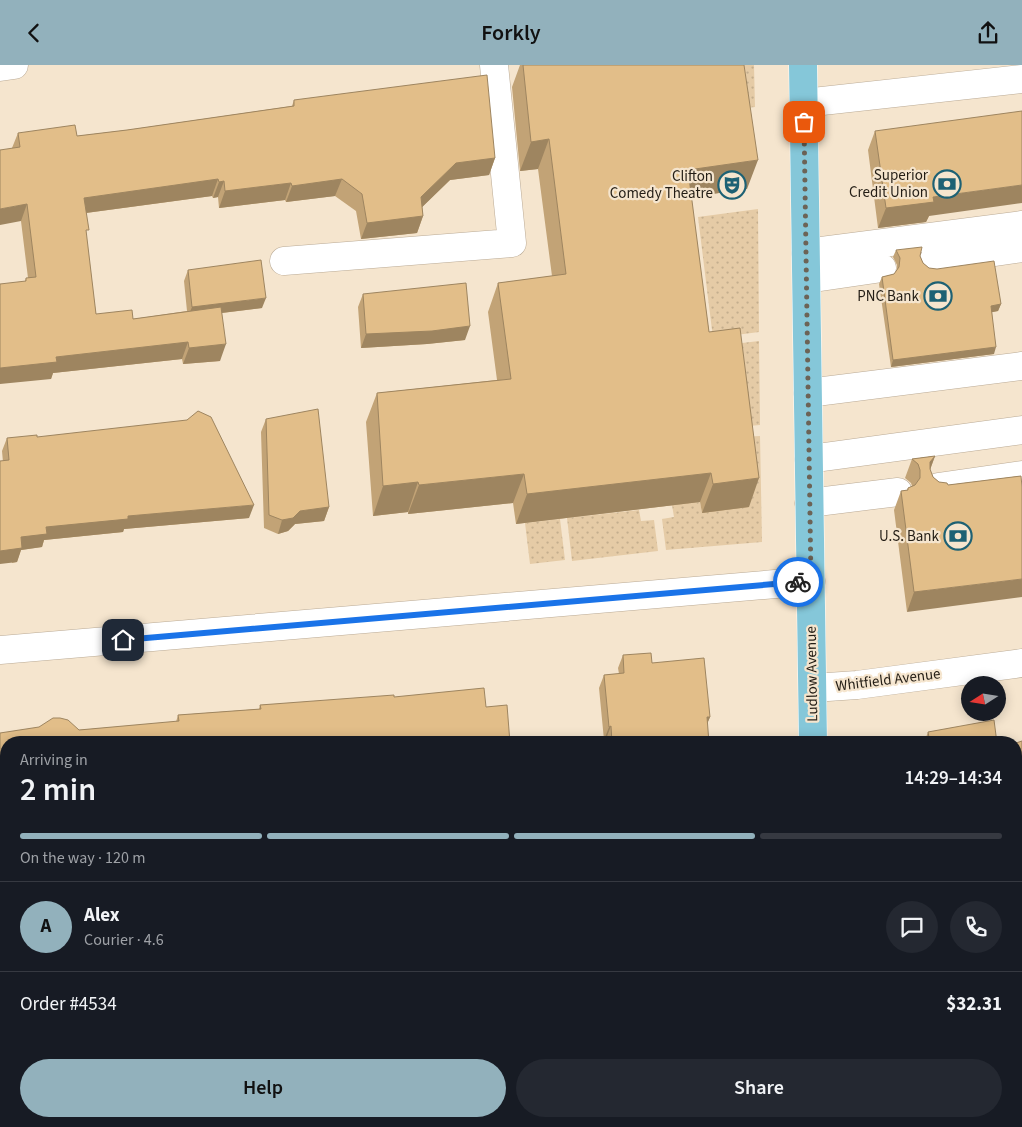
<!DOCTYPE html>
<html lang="en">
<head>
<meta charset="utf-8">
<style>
  body { margin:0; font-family:"Source Sans 3",sans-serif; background:#242831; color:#f1f3f6; height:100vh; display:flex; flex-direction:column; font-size:19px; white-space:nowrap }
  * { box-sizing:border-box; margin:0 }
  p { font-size:16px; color:#9ea1a6 }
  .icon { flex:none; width:28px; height:28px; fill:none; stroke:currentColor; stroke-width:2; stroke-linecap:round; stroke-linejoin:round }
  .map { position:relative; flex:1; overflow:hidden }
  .sheet { position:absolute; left:0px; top:671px; width:1022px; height:391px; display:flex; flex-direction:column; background:#171b24; border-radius:20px 20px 0 0; box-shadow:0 2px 12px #0003 }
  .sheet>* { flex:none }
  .needle { width:32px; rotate:258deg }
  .buttons { position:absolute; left:961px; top:611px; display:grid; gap:10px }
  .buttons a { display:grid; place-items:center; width:45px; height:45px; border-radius:50%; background:#171b24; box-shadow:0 2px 12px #0003; font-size:25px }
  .pin { position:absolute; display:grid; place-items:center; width:42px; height:42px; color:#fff; margin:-21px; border-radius:10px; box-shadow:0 2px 8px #0006 }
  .courier { position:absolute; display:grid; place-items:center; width:50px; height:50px; margin:-25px; border:4px solid #1a73e8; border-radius:50%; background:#fff; color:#222; box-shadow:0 1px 6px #0007 }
  .headline em { font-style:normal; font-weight:600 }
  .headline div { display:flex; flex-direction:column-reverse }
  .headline { display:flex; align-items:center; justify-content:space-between; height:85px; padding:0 20px }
  h1 { font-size:32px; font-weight:600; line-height:38px }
  .bar { display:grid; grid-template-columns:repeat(4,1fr); gap:8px 5px; align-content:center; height:60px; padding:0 20px }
  .bar i { height:6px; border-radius:4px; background:#363941 }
  .bar .current { background:#92b1bc }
  .bar p { grid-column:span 4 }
  .line { display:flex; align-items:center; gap:12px; padding:0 20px; border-top:1px solid #363941 }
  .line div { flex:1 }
  .round { display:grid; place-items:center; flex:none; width:52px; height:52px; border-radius:26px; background:#242831 }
  .primary-button { display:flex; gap:10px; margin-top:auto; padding:10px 20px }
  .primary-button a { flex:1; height:58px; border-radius:30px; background:#92b1bc; color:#111; font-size:20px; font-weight:600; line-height:58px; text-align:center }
  .primary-button a+a { background:#242831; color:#f1f3f6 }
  header { display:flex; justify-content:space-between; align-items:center; height:65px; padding:0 20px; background:#92b1bc; color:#111; font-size:22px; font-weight:600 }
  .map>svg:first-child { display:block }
  .grass { fill:url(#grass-dots) }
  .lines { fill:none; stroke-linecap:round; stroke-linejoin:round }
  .minor-casing { stroke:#baaa95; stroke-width:29 }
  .major-casing { stroke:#fff; stroke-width:29 }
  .minor { stroke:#fff; stroke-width:28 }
  .major { stroke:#85c7d9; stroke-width:28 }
  .wall { fill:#c2a376 }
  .shaded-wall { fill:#9e8560 }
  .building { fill:#e2be89; stroke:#9e8560 }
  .done { stroke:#6c6356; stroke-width:5; stroke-dasharray:0 9 }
  .route { stroke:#1a73e8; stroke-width:6 }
  .labels { text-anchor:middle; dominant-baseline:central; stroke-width:4.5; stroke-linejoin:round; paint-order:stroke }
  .poi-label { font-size:15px; fill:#231d15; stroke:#f5e5ce; text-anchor:end }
  .street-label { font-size:15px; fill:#231d15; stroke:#f5e5ce }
</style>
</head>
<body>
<header><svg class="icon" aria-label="back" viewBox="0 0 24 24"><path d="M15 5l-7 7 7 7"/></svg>Forkly<svg class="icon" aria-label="share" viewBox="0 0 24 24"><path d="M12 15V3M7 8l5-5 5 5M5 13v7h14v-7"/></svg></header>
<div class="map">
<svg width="1022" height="1062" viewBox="0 0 1022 1062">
  <defs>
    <pattern id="grass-dots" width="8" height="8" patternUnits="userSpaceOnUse" patternTransform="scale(1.25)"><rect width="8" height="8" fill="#e5cba6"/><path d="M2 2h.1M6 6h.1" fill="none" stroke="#c4ae8e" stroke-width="1.8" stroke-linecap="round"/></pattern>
  </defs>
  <rect width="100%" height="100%" fill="#f5e5ce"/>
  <!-- grass -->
  <path class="grass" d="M 729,0 L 754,0 L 755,42 L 736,44 Z
    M 758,144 L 759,267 L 713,273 L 698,152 Z
    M 759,276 L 760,360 L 738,362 L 641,290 Z
    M 760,371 L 762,477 L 666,485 L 662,454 L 674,452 L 672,440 L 700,437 L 702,448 L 739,372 Z
    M 639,445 L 641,456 L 654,455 L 658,486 L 572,496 L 567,453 Z
    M 560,454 L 565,495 L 530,499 L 525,458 Z"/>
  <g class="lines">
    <!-- minor casing -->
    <g class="minor-casing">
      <path id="minor" d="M 0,2 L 14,0
        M 804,38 L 1022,14
        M 806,188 L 1022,160
        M 284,196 L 512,178 L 494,0
        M 933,196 L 1022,183
        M 807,214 L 882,203
        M 808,328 L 1022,301
        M 809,394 L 1022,365
        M 938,422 L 1022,410
        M 809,438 L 898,427
        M 0,585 L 811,516
        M 813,623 L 857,620 L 1022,598"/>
    </g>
    <!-- major casing -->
    <g class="major-casing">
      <path id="major" d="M 803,0 L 813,678
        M 814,1062 L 814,1056"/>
    </g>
    <!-- minor -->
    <use href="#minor" class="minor"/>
    <!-- major -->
    <use href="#major" class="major"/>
  </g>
  <!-- wall -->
  <path class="wall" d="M 520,0 L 744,0 L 747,124 L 691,132 L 709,267 L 749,442 L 702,448 L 700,437 L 516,459 L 513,438 L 408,449 L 408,447 L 373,451 L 366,357 L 377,328 L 497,315 L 488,247 L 498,218 L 552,211 L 538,104 L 520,106 L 512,22 Z
    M 294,35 L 495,93 L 489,110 L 450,115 L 422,142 L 423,151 L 417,168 L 361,174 L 356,146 L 335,131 L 286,137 L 285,135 L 219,143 L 218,132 L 213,133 L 212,131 L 86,148 L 86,171 L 96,249 L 133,254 L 187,246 L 184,216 L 188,205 L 262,243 L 222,248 L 220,296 L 183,299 L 182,294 L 53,308 L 51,314 L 25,216 L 26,213 L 28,213 L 12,83 L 18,68 L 77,71 L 127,65 L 292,41 Z
    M 875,66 L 929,151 L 926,157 L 878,163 L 868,85 Z
    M 896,185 L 920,191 L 923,198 L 929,203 L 1001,239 L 998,246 L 992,247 L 994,289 L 891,302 L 879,219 L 882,212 L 894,209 L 897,205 L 897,200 L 893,192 Z
    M 363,229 L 465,275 L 427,279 L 361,283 L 358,242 Z
    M 266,354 L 329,442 L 324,456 L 295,459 L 288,466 L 278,469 L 264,463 L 261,367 Z
    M 37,372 L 249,453 L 124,464 L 123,467 L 44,475 L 42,482 L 21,485 L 17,497 L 12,498 L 2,386 L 7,373 Z
    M 935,391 L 930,405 L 933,412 L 939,417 L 948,420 L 1021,411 L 907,547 L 894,445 L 901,426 L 907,425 L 908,423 L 912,421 L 911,418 L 905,413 L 912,394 Z
    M 623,590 L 652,598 L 710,652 L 707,659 L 709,678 L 607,678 L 606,674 L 604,675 L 599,623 L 604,610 L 619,609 L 618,603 Z
    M 394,632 L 486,642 L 510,678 L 6,678 L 6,773 L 0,774 L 0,668 L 79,665 L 176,657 L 178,650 L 259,644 L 260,640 Z
    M 928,667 L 997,678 L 924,678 Z
    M 1022,676 L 1022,818 L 1020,818 L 1019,812 Z
    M 453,1056 L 588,1056 L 587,1062 L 454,1062 Z
    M 595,1056 L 718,1056 L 719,1062 L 595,1062 Z
    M 919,1056 L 1016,1056 L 1022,1062 L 920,1062 Z"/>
  <!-- shaded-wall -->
  <path class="shaded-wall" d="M 549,74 L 538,104 L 520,106 L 531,77 Z
    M 495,93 L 489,110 L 450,115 L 415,149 L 421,132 L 456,98 Z
    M 758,95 L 747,124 L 677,134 L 688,105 Z
    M 218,114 L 212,131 L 78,149 L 84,133 Z
    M 342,114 L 335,131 L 286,137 L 292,121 Z
    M 224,116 L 218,132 L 213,133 L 219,117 Z
    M 291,118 L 285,135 L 219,143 L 225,126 Z
    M 1022,120 L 1022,138 L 929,151 L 926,157 L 878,163 L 886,143 L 933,132 Z
    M 27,139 L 21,156 L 0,160 L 0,144 Z
    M 423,151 L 417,168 L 361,174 L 367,158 Z
    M 266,233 L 262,243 L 188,252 L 192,242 Z
    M 1001,239 L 998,246 L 988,248 L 991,241 Z
    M 470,261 L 465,275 L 427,279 L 361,283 L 366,269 Z
    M 188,277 L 182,294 L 53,308 L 51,314 L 0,319 L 0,303 L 56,292 Z
    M 226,279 L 220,296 L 183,299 L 189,283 Z
    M 996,282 L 994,289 L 891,302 L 893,295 Z
    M 935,391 L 928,410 L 930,397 Z
    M 711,408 L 700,437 L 516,459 L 527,429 Z
    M 524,409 L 513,438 L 408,449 L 419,420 Z
    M 759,413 L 749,442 L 702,448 L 713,419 Z
    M 418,417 L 408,447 L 373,451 L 383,421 Z
    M 254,440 L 249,453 L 124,464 L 123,467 L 44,475 L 42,482 L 21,485 L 17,497 L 0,499 L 0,486 L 21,472 L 46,462 L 128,451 Z
    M 329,442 L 324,456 L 295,459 L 288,466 L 278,469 L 282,455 L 300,446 Z
    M 1022,514 L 1022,532 L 907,547 L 914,527 Z
    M 707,652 L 710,652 L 705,664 Z
    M 611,661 L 606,674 L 604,675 L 609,662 Z
    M 0,757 L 6,757 L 6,773 L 0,774 Z
    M 1022,797 L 1022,804 L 1019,812 L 1016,813 L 1016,798 Z
    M 6,925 L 6,934 L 0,935 L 0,926 Z
    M 1016,944 L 1022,944 L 1022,962 L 1016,963 Z
    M 556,1056 L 554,1062 L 509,1062 Z
    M 588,1060 L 587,1062 L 571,1062 Z"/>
  <!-- building -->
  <path class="building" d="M 523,0 L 744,0 L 758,95 L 688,105 L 709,267 L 740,263 L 759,413 L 713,419 L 711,408 L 527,429 L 524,409 L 419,420 L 418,417 L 383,421 L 377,328 L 511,314 L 498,218 L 566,209 L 549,74 L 531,77 Z
    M 487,10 L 495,93 L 456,98 L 421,132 L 423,151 L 367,158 L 362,129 L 342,114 L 292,121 L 291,118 L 225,126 L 224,116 L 219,117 L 218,114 L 84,133 L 89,165 L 86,165 L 96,249 L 132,245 L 133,254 L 221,242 L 226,279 L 189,283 L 188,277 L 56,292 L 57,297 L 0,303 L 0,219 L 26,216 L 26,213 L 36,212 L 27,139 L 0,144 L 0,85 L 20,82 L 18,68 L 75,60 L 77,71 L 127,65 L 294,41 L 294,35 Z
    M 1022,46 L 1022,120 L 933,132 L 934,137 L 886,143 L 875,66 Z
    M 922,182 L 920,191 L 923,198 L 929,203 L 937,204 L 994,196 L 1001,239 L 991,241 L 996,282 L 893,295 L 882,212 L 894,209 L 899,202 L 900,193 L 896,185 Z
    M 261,195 L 266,233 L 192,242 L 188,205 Z
    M 466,218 L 470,261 L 432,266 L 366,269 L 363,229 Z
    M 318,344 L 329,442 L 300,446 L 293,453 L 282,455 L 269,450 L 266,354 Z
    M 198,346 L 211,352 L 254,440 L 128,451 L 128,454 L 46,462 L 47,469 L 21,472 L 22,483 L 0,486 L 0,396 L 9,395 L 7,373 L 37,370 L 37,372 L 187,355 Z
    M 935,391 L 930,397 L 930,404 L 933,412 L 939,417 L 947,418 L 948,420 L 1021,411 L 1022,422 L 1022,514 L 914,527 L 901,426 L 908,425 L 908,423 L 915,420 L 920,413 L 920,405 L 918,399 L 912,394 Z
    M 651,588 L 652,598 L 704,593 L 710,652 L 707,652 L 709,678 L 612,678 L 611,661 L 609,662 L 604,610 L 624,608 L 623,590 Z
    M 484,623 L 486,642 L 507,640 L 510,678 L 6,678 L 6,757 L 0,757 L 0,668 L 39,662 L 53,653 L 60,653 L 68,655 L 79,665 L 179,656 L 178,650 L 261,644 L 260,640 L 394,630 L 394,632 Z
    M 994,655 L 997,678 L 930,678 L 928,667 Z
    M 1022,676 L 1022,797 L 1016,798 L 1016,678 Z
    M 0,859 L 6,859 L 6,925 L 0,926 Z
    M 1022,879 L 1022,944 L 1016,944 L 1016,880 Z
    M 5,993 L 6,1005 L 6,1056 L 363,1056 L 363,1062 L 0,1062 L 0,994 Z
    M 1016,1014 L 1022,1014 L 1022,1062 L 932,1062 L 931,1056 L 1016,1056 Z
    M 459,1056 L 588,1056 L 588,1060 L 571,1062 L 557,1062 L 556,1056 L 509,1062 L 460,1062 Z
    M 601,1056 L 718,1056 L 719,1062 L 601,1062 Z"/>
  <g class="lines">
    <!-- done -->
    <path class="done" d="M 798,517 L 811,516 L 804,57"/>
    <!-- route -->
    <path class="route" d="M 123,575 L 798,517"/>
  </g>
  <!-- icons -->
  <defs>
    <g id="bank-ring" transform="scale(1.4375)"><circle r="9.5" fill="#f5e5ce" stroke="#1d6174" stroke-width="1.5"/><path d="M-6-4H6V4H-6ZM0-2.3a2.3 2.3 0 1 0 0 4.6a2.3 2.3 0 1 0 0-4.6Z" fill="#1d6174"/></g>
    <g id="theatre-ring" transform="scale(1.4375)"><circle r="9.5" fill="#f5e5ce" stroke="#1d6174" stroke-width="1.5"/><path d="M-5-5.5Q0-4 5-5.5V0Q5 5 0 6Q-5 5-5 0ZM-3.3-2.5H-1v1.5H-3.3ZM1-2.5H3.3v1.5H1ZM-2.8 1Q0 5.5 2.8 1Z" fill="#1d6174"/></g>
  </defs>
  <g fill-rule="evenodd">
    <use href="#bank-ring" x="947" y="119"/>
    <use href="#theatre-ring" x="732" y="120"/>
    <use href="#bank-ring" x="938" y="231"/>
    <use href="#bank-ring" x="958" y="471"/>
  </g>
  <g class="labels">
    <!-- poi labels -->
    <g class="poi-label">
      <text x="928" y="110">Superior<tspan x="928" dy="17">Credit Union</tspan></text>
      <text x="713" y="111">Clifton<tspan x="713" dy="17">Comedy Theatre</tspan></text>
      <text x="919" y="231">PNC Bank</text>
      <text x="939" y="471">U.S. Bank</text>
    </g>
    <!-- street labels -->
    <g class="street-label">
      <text transform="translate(812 609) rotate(-91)">Ludlow Avenue</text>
      <text transform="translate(888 615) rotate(-7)">Whitfield Avenue</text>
    </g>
  </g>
</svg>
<div class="buttons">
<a><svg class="needle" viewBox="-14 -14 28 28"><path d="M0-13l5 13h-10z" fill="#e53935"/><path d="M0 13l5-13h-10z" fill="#9ea1a6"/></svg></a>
</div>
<div class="pin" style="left:804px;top:57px;background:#ea580c"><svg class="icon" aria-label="bag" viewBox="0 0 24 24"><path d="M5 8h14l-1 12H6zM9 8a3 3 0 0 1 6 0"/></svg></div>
<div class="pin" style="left:123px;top:575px;background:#1f2937"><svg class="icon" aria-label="home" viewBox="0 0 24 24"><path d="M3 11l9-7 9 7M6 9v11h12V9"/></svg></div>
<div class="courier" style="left:798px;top:517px"><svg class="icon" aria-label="bike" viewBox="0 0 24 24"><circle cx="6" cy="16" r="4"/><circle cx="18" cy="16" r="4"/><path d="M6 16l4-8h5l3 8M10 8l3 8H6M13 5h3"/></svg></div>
<section class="sheet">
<div class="headline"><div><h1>2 min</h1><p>Arriving in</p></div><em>14:29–14:34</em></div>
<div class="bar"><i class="current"></i><i class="current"></i><i class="current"></i><i></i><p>On the way · 120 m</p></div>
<div class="line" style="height:90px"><b class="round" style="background:#92b1bc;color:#111">A</b><div><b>Alex</b><p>Courier · 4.6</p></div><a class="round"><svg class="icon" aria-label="chat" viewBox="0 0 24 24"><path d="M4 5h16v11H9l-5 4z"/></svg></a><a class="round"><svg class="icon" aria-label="phone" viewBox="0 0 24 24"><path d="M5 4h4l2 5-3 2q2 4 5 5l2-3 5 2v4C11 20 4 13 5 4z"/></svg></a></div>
<div class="line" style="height:65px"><div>Order #4534</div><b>$32.31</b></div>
<div class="primary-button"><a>Help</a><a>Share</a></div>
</section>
</div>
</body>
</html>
